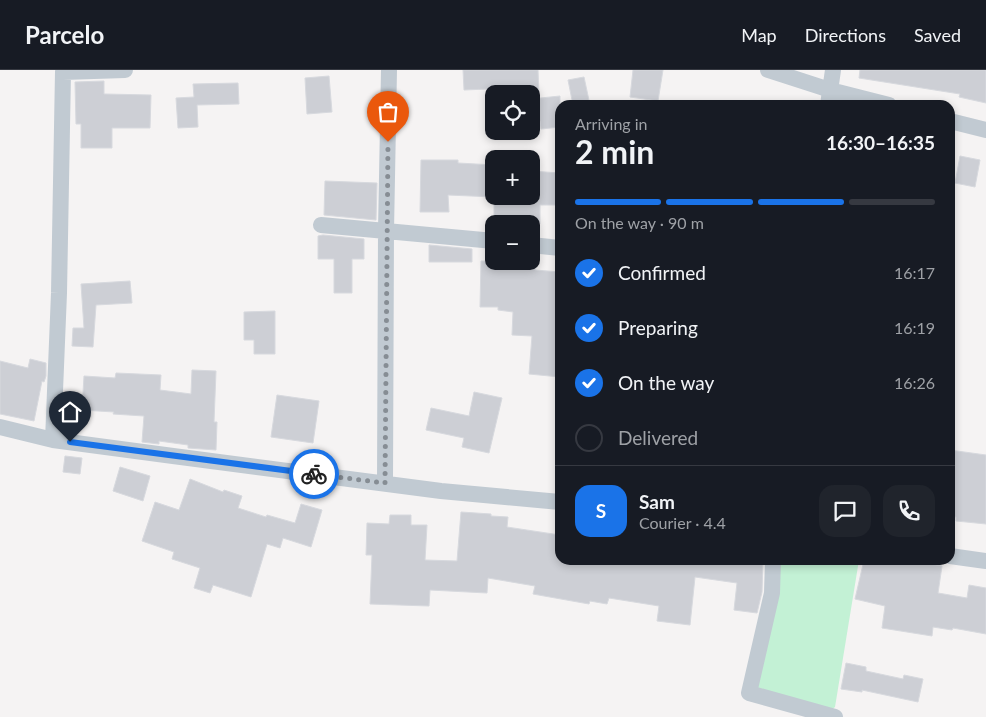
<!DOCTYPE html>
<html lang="en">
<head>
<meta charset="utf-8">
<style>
  body { margin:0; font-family:Lato,sans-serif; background:#20242c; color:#f1f3f6; height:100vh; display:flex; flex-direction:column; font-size:19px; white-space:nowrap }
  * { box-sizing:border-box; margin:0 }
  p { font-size:16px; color:#9ea1a6 }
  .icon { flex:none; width:28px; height:28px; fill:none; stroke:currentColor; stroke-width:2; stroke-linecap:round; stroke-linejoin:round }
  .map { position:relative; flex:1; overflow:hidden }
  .sheet { position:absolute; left:555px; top:30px; width:400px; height:465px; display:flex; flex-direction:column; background:#171b24; border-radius:15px; box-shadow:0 2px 8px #0003 }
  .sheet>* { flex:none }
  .buttons { position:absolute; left:485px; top:15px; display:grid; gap:10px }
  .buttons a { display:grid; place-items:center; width:55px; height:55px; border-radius:10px; background:#171b24; box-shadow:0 2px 8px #0003; font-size:25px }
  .pin { position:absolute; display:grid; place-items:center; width:42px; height:42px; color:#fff; margin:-51px -21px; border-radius:50% 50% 50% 0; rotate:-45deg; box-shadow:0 0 5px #0007 }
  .pin .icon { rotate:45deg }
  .courier { position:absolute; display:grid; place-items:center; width:50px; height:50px; margin:-25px; border:4px solid #1a73e8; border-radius:50%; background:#fff; color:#222; box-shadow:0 1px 6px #0007 }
  .overview em { font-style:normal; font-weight:700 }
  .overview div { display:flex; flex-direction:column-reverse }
  .overview { display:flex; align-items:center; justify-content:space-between; height:85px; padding:0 20px }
  h1 { font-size:32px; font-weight:700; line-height:38px }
  .bar { display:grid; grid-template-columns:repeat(4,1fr); gap:8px 5px; align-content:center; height:60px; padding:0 20px }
  .bar i { height:6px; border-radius:4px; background:#363941 }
  .bar .selected { background:#1a73e8 }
  .bar p { grid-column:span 4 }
  .line { display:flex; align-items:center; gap:12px; padding:0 20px; border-top:1px solid #363941 }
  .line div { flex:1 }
  .round { display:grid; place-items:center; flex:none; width:52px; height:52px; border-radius:15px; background:#20242c }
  ol { padding:0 20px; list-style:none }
  li { display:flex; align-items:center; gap:15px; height:55px }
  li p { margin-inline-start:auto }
  li .icon { padding:5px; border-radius:50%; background:#1a73e8; color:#fff; stroke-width:4 }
  li:last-child { color:#9ea1a6 }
  li i { width:28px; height:28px; border:2px solid #363941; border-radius:50% }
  header { display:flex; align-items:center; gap:30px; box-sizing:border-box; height:70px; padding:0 25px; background:#171b24; border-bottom:1px solid #363941 }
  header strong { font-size:24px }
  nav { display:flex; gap:28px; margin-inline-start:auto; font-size:18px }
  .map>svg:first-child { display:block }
  .green { fill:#c3f1d5 }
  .building { fill:#cdcfd5; stroke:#d7d9de }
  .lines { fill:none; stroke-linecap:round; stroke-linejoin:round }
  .minor { stroke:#c1cad2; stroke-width:16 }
  .done { stroke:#868d94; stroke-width:5; stroke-dasharray:0 9 }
  .route { stroke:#1a73e8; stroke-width:6 }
</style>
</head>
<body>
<header>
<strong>Parcelo</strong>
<nav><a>Map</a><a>Directions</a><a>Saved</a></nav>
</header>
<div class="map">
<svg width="986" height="647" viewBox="0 0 986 647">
  <rect width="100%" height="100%" fill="#f5f3f3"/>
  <!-- green -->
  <path class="green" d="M 777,490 L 859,490 L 835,637 L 831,640 L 755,619 Z"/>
  <!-- building -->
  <path class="building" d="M 463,0 L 538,0 L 539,24 L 487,24 L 487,19 L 464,20 Z
    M 633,0 L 663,0 L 658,31 L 630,27 Z
    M 860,0 L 986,0 L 986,33 L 959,27 L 960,24 L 859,8 Z
    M 329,6 L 332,42 L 307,44 L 305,8 Z
    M 584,7 L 590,35 L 573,35 L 568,10 Z
    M 104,11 L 104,24 L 151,25 L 150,58 L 112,58 L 112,78 L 81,78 L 81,54 L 76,54 L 75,12 Z
    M 238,13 L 239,34 L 197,35 L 198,57 L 178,58 L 176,28 L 194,27 L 193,14 Z
    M 560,26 L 560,57 L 541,59 L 540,51 L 531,52 L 531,29 Z
    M 960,86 L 980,90 L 975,117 L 955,113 Z
    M 421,90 L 458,90 L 458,93 L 494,95 L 494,127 L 448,125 L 449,142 L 420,142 Z
    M 531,101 L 560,103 L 560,135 L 540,135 L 540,154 L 494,154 L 494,128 L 531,128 Z
    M 325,111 L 377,113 L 376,150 L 324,145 Z
    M 323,165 L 364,169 L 364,189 L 352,189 L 352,223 L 334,223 L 334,189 L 318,189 L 318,166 Z
    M 429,175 L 472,179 L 472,192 L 429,192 Z
    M 481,191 L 536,191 L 535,200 L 560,202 L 556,277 L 560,277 L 560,307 L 529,304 L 532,266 L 512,265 L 513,242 L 498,240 L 498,237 L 480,237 Z
    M 130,211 L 132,233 L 96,235 L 93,277 L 72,276 L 73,258 L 84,258 L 81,214 Z
    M 275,241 L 275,284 L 254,284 L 254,270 L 244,270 L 244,242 Z
    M 30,289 L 46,293 L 46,306 L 44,312 L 42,311 L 34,351 L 0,344 L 0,291 L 28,298 Z
    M 192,300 L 216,301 L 214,352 L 217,352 L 216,380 L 188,378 L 188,375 L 159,371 L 159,374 L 142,372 L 144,346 L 113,344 L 114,342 L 82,340 L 84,306 L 115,308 L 116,303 L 161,305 L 160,320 L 191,324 Z
    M 474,322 L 502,328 L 489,383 L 462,377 L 464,368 L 426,360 L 431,338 L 469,346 Z
    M 277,325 L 319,331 L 313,373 L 271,367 Z
    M 950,380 L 986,385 L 986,454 L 956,451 L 956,447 L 950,447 Z
    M 65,386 L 82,388 L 80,404 L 63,402 Z
    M 120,397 L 150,406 L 143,431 L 113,421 Z
    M 190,409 L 223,422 L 224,420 L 242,426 L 238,438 L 266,447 L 267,445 L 295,453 L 301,434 L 322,440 L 311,477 L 283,468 L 280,478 L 267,474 L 251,527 L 213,515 L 210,523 L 194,518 L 200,498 L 172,489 L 174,482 L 142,471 L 155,432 L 179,440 Z
    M 461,442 L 491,444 L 491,446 L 508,447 L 507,457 L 560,465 L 560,490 L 763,490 L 762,522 L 757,543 L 734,540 L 737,513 L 695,507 L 690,555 L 657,551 L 659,536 L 609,528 L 607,534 L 590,531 L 589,534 L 533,524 L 535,516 L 488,508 L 487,523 L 430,520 L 429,536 L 370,534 L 372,485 L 366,485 L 367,453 L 389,454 L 390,445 L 411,445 L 411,455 L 427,455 L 425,490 L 457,491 Z
    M 864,490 L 917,490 L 917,492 L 942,496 L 938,523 L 967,528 L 969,515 L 986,518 L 986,564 L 953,558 L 952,560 L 933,557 L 932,566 L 882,558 L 885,536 L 855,529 Z
    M 846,593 L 866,597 L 866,601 L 903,609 L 904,605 L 923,609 L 918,632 L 862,620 L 862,622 L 841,619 Z"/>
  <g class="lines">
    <!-- minor -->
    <path class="minor" d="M 768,0 L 830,20 L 889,35
      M 828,35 L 833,0
      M 950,51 L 986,60
      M 321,155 L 494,171
      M 531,175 L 560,178
      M 0,357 L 53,370 L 173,386 L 441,421 L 560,432
      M 53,370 L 59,223 L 63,2 L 125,0
      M 385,413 L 386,161 L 389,0
      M 950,486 L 986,491
      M 773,490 L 772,523 L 749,623 L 835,647"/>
  </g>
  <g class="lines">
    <!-- done -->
    <path class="done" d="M 314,404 L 385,413 L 388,72"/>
    <!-- route -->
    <path class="route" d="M 70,372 L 314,404"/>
  </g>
</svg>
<div class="buttons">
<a><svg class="icon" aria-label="locate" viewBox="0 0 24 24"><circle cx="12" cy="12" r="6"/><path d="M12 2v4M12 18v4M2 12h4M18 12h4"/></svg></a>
<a>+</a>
<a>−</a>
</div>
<div class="pin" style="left:388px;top:72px;background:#ea580c"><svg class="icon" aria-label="bag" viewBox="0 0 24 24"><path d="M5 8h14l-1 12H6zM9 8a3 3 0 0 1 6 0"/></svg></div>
<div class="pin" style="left:70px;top:372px;background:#1f2937"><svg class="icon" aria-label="home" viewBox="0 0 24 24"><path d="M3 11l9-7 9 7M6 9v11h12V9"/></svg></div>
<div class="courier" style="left:314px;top:404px"><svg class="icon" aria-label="bike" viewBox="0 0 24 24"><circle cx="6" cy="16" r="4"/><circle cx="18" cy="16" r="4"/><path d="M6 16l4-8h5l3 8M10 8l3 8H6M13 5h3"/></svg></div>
<section class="sheet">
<div class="overview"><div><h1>2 min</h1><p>Arriving in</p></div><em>16:30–16:35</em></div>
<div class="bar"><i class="selected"></i><i class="selected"></i><i class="selected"></i><i></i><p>On the way · 90 m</p></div>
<ol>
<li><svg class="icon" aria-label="check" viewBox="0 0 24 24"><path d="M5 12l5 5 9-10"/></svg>Confirmed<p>16:17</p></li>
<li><svg class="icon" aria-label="check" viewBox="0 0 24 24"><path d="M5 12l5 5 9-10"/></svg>Preparing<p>16:19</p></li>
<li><svg class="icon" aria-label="check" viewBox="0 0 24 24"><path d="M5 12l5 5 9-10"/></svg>On the way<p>16:26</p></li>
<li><i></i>Delivered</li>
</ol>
<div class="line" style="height:90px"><b class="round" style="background:#1a73e8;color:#fff">S</b><div><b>Sam</b><p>Courier · 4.4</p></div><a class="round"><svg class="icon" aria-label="chat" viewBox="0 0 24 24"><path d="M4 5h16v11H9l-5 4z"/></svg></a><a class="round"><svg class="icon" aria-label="phone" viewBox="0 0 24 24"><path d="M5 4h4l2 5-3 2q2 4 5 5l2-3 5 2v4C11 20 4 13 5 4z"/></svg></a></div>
</section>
</div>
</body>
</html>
